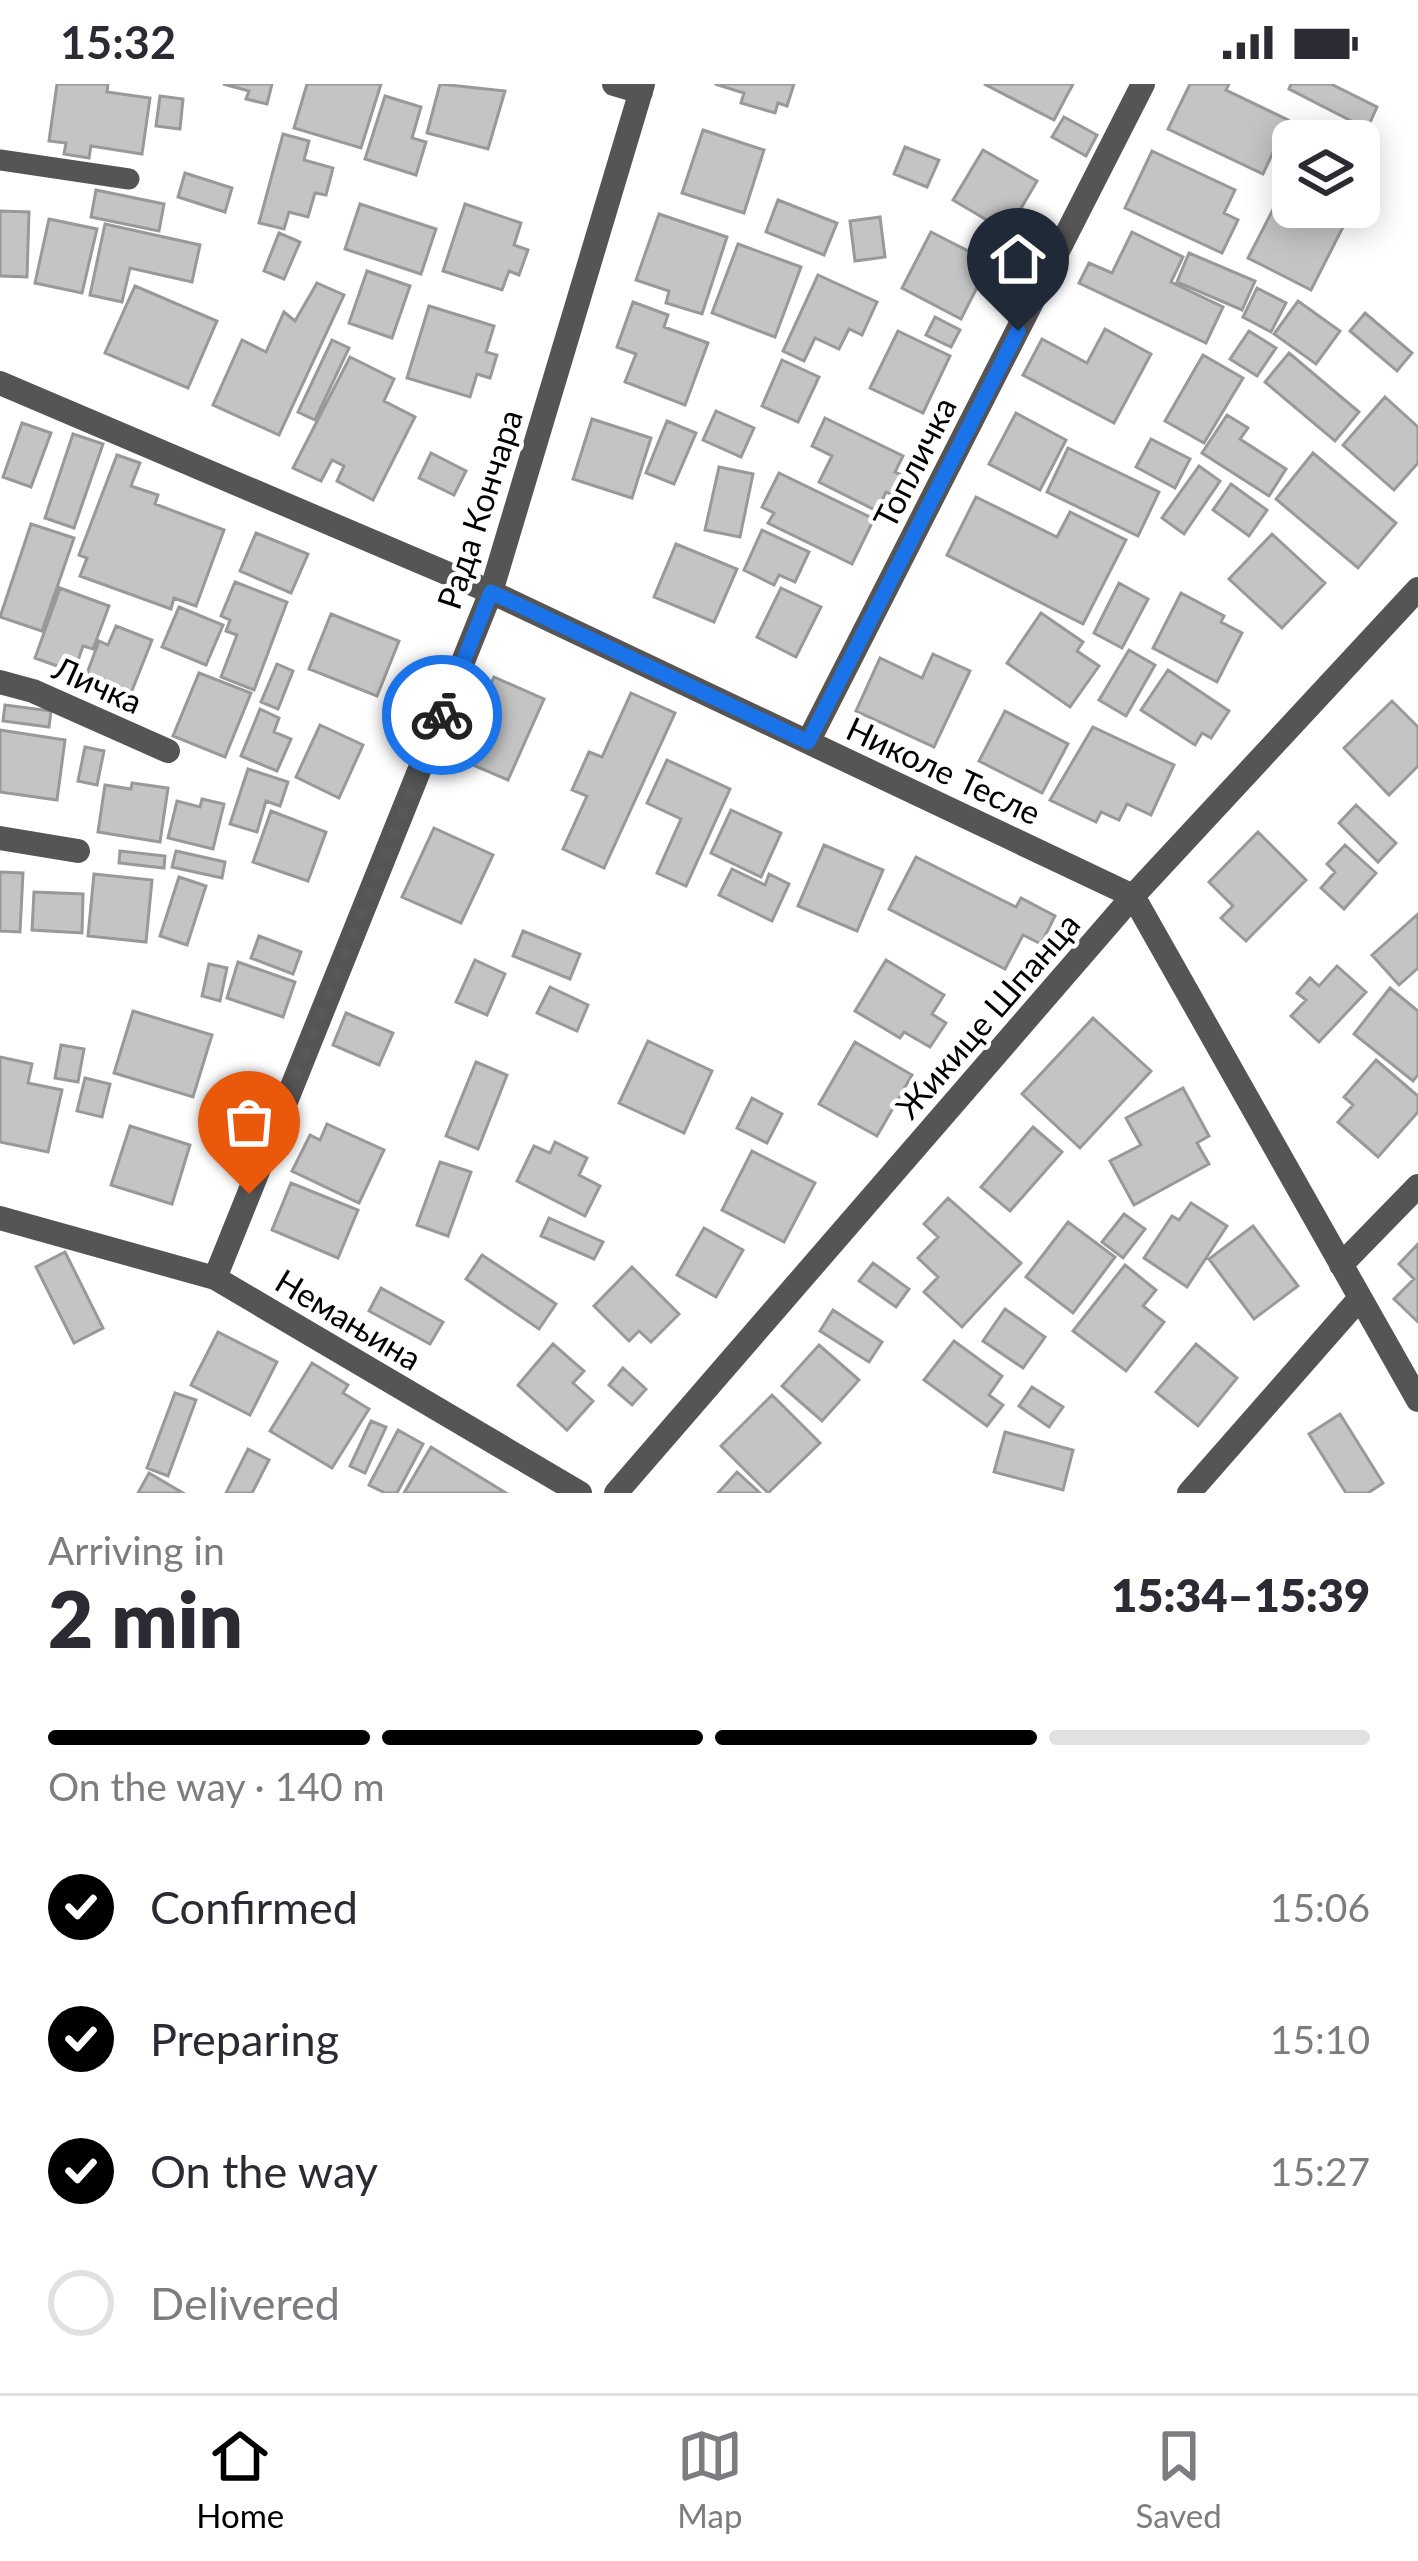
<!DOCTYPE html>
<html lang="en">
<head>
<meta charset="utf-8">
<style>
  body { margin:0; font-family:Lato,sans-serif; background:#f7f7f7; color:#2b2b33; height:100vh; display:flex; flex-direction:column; font-size:45px; white-space:nowrap }
  * { box-sizing:border-box; margin:0 }
  p { font-size:39px; color:#7c7c81 }
  .icon { flex:none; width:66px; height:66px; fill:none; stroke:currentColor; stroke-width:2; stroke-linecap:round; stroke-linejoin:round }
  .map { position:relative; height:1409px; overflow:hidden }
  .side { display:flex; flex-direction:column; background:#fff; flex:1 }
  .side>* { flex:none }
  .tools { position:absolute; left:1272px; top:36px; display:grid; gap:24px }
  .tools a { display:grid; place-items:center; width:108px; height:108px; border-radius:18px; background:#fff; box-shadow:0 6px 30px #0003; font-size:60px }
  .pin { position:absolute; display:grid; place-items:center; width:102px; height:102px; color:#fff; margin:-123px -51px; border-radius:50% 50% 50% 0; rotate:-45deg; box-shadow:0 0 12px #0007 }
  .pin .icon { rotate:45deg }
  .courier { position:absolute; display:grid; place-items:center; width:120px; height:120px; margin:-60px; border:9px solid #1a73e8; border-radius:50%; background:#fff; color:#222; box-shadow:0 3px 15px #0007 }
  .overview em { font-style:normal; font-weight:800 }
  .overview div { display:flex; flex-direction:column-reverse }
  .overview { display:flex; align-items:center; justify-content:space-between; height:204px; padding:0 48px }
  h1 { font-size:78px; font-weight:800; line-height:90px }
  .bar { display:grid; grid-template-columns:repeat(4,1fr); gap:18px 12px; align-content:center; height:144px; padding:0 48px }
  .bar i { height:15px; border-radius:9px; background:#e1e1e2 }
  .bar .selected { background:#000 }
  .bar p { grid-column:span 4 }
  ol { padding:0 48px; list-style:none }
  li { display:flex; align-items:center; gap:36px; height:132px }
  li p { margin-inline-start:auto }
  li .icon { padding:12px; border-radius:50%; background:#000; color:#fff; stroke-width:4 }
  li:last-child { color:#7c7c81 }
  li i { width:66px; height:66px; border:6px solid #e1e1e2; border-radius:50% }
  .status { display:flex; justify-content:space-between; align-items:center; height:84px; padding:0 60px; background:#fff; direction:ltr }
  .status svg { height:33px; fill:currentColor }
  .tab-bar { display:flex; justify-content:space-around; align-items:center; height:168px; border-top:3px solid #e1e1e2; background:#fff; font-size:33px; color:#7c7c81 }
  .tab-bar a { display:grid; justify-items:center; gap:6px }
  .tab-bar .selected { color:#000 }
  .map>svg:first-child { display:block }
  .building { fill:#c4c4c4; stroke:#999; stroke-width:3 }
  .lines { fill:none; stroke-linecap:round; stroke-linejoin:round }
  .service { stroke:#555; stroke-width:21 }
  .minor { stroke:#555; stroke-width:24 }
  .done { stroke:#595959; stroke-width:12; stroke-dasharray:0 21.6 }
  .route { stroke:#1a73e8; stroke-width:15 }
  .labels { text-anchor:middle; dominant-baseline:central; stroke-width:9; stroke-linejoin:round; paint-order:stroke }
  .street-label { font-size:33px; fill:#000; stroke:#fff }
</style>
</head>
<body>
<div class="status"><b>15:32</b><svg viewBox="0 0 49 12"><path d="M0 12V9h3v3zM5 12V6h3v6zM10 12V3h3v9zM15 12V0h3v12zM26 1h20v11H26zM47 4h2v5h-2z"/></svg></div>
<div class="map">
<svg width="1418" height="1409" viewBox="0 0 1418 1409">
  <rect width="100%" height="100%" fill="#fff"/>
  <!-- building -->
  <path class="building" d="M 57,0 L 108,0 L 107,8 L 150,14 L 142,70 L 91,62 L 89,74 L 64,70 L 66,59 L 49,57 Z
    M 223,0 L 272,0 L 267,20 L 246,15 L 249,7 Z
    M 307,0 L 381,0 L 361,64 L 294,44 Z
    M 440,0 L 505,7 L 488,65 L 427,49 Z
    M 715,0 L 794,0 L 787,22 L 778,19 L 775,29 L 741,19 L 744,9 Z
    M 984,0 L 1073,0 L 1054,36 Z
    M 1190,0 L 1229,0 L 1226,6 L 1288,36 L 1263,90 L 1168,45 Z
    M 1291,0 L 1331,0 L 1377,23 L 1367,45 L 1289,5 Z
    M 160,12 L 183,15 L 180,45 L 156,42 Z
    M 385,12 L 421,23 L 412,54 L 426,58 L 416,91 L 365,75 Z
    M 1064,33 L 1097,51 L 1086,72 L 1052,53 Z
    M 703,46 L 764,66 L 744,129 L 682,109 Z
    M 283,50 L 309,57 L 304,76 L 333,84 L 326,111 L 315,109 L 308,133 L 289,128 L 284,145 L 259,139 Z
    M 905,63 L 939,76 L 927,103 L 894,90 Z
    M 983,66 L 1037,97 L 1007,148 L 953,116 Z
    M 1152,67 L 1235,106 L 1224,129 L 1238,136 L 1222,169 L 1125,124 Z
    M 185,89 L 232,104 L 225,128 L 178,113 Z
    M 96,106 L 164,120 L 159,147 L 91,133 Z
    M 1281,110 L 1293,116 L 1293,123 L 1308,123 L 1344,141 L 1311,206 L 1248,174 Z
    M 778,116 L 837,139 L 824,171 L 766,148 Z
    M 360,120 L 436,145 L 421,190 L 345,165 Z
    M 465,120 L 521,139 L 514,161 L 528,166 L 519,191 L 509,187 L 502,206 L 443,187 Z
    M 0,127 L 29,128 L 27,193 L 0,192 Z
    M 659,130 L 727,153 L 702,230 L 666,219 L 669,207 L 636,196 Z
    M 880,133 L 885,173 L 855,177 L 850,137 Z
    M 49,135 L 97,145 L 82,209 L 35,199 Z
    M 105,140 L 200,161 L 192,198 L 130,184 L 122,218 L 90,211 Z
    M 931,148 L 990,178 L 961,235 L 902,204 Z
    M 1132,148 L 1183,173 L 1171,198 L 1223,223 L 1206,259 L 1079,199 L 1089,179 L 1112,189 Z
    M 279,149 L 300,158 L 284,195 L 264,187 Z
    M 738,160 L 801,183 L 775,253 L 712,229 Z
    M 1189,169 L 1255,197 L 1242,226 L 1177,198 Z
    M 367,187 L 410,202 L 392,254 L 349,239 Z
    M 818,191 L 877,218 L 862,251 L 849,245 L 839,265 L 815,254 L 804,277 L 783,267 Z
    M 317,199 L 344,211 L 279,351 L 213,321 L 242,256 L 266,268 L 284,228 L 295,237 Z
    M 135,202 L 217,237 L 188,304 L 105,269 Z
    M 1257,204 L 1286,219 L 1271,248 L 1243,233 Z
    M 1298,217 L 1340,247 L 1316,280 L 1274,250 Z
    M 633,218 L 668,231 L 664,243 L 708,259 L 685,321 L 625,298 L 636,270 L 617,263 Z
    M 429,222 L 494,242 L 486,268 L 497,271 L 490,294 L 477,290 L 470,313 L 407,294 Z
    M 1365,229 L 1412,269 L 1397,287 L 1350,247 Z
    M 935,233 L 960,246 L 951,263 L 926,251 Z
    M 1105,245 L 1151,270 L 1114,339 L 1023,291 L 1042,255 L 1087,279 Z
    M 898,247 L 950,272 L 923,329 L 870,304 Z
    M 1249,247 L 1276,264 L 1257,292 L 1230,275 Z
    M 332,256 L 349,264 L 315,336 L 298,328 Z
    M 1289,269 L 1359,328 L 1335,357 L 1265,298 Z
    M 1203,271 L 1243,294 L 1204,359 L 1165,337 Z
    M 350,273 L 394,295 L 384,317 L 415,333 L 373,416 L 337,397 L 344,382 L 332,376 L 321,397 L 293,384 Z
    M 782,276 L 819,293 L 798,338 L 762,322 Z
    M 1385,313 L 1418,343 L 1418,379 L 1394,406 L 1343,361 Z
    M 716,327 L 754,344 L 741,373 L 703,356 Z
    M 1016,329 L 1066,356 L 1040,406 L 989,380 Z
    M 1227,331 L 1248,344 L 1240,355 L 1286,385 L 1269,412 L 1202,369 Z
    M 825,334 L 903,372 L 895,388 L 904,392 L 894,412 L 886,408 L 877,427 L 819,398 L 832,372 L 812,362 Z
    M 592,335 L 651,354 L 632,414 L 573,395 Z
    M 667,337 L 696,349 L 674,400 L 646,389 Z
    M 22,339 L 51,349 L 31,403 L 3,393 Z
    M 73,350 L 103,360 L 74,444 L 45,434 Z
    M 1151,355 L 1190,375 L 1175,404 L 1136,383 Z
    M 1068,364 L 1159,408 L 1138,452 L 1047,408 Z
    M 431,369 L 466,387 L 454,411 L 419,394 Z
    M 1313,369 L 1396,439 L 1358,484 L 1276,415 Z
    M 117,371 L 140,379 L 131,402 L 158,411 L 155,420 L 224,446 L 196,522 L 174,514 L 171,525 L 80,492 L 87,474 L 79,471 Z
    M 1199,382 L 1220,397 L 1184,450 L 1162,434 Z
    M 719,383 L 753,390 L 740,453 L 705,446 Z
    M 779,389 L 874,435 L 852,480 L 768,439 L 774,429 L 762,423 Z
    M 1231,400 L 1267,426 L 1249,452 L 1213,426 Z
    M 976,413 L 1057,453 L 1070,428 L 1126,456 L 1083,540 L 947,471 Z
    M 31,440 L 74,454 L 42,547 L 0,533 Z
    M 762,446 L 809,468 L 795,498 L 779,491 L 774,501 L 744,486 Z
    M 256,449 L 308,470 L 291,509 L 240,487 Z
    M 1272,450 L 1325,499 L 1282,544 L 1229,495 Z
    M 676,460 L 737,485 L 714,538 L 654,513 Z
    M 235,498 L 287,518 L 254,606 L 221,593 L 237,551 L 226,547 L 230,536 L 221,532 Z
    M 1119,499 L 1148,515 L 1122,564 L 1094,549 Z
    M 60,504 L 109,522 L 93,565 L 83,562 L 74,588 L 35,574 Z
    M 781,504 L 821,523 L 796,573 L 757,553 Z
    M 1181,509 L 1224,532 L 1221,538 L 1242,549 L 1217,598 L 1153,564 Z
    M 179,523 L 223,541 L 206,581 L 162,563 Z
    M 1041,529 L 1083,558 L 1077,567 L 1099,582 L 1070,623 L 1007,579 Z
    M 331,530 L 399,557 L 377,612 L 309,585 Z
    M 116,542 L 152,556 L 131,609 L 86,592 L 99,557 L 108,561 Z
    M 1129,566 L 1155,581 L 1126,632 L 1099,616 Z
    M 933,570 L 970,587 L 934,663 L 856,627 L 880,574 L 922,594 Z
    M 277,580 L 293,587 L 278,625 L 261,618 Z
    M 1168,586 L 1229,627 L 1211,654 L 1202,649 L 1195,661 L 1141,626 Z
    M 199,589 L 251,609 L 225,673 L 173,652 Z
    M 494,593 L 544,615 L 508,696 L 459,675 Z
    M 631,609 L 675,629 L 604,784 L 563,765 L 587,712 L 572,706 L 589,668 L 602,673 Z
    M 1392,617 L 1418,643 L 1418,682 L 1389,711 L 1344,664 Z
    M 5,621 L 51,627 L 49,643 L 3,637 Z
    M 260,625 L 279,634 L 274,648 L 291,655 L 277,687 L 241,672 Z
    M 1005,627 L 1068,660 L 1042,709 L 979,677 Z
    M 320,641 L 363,661 L 339,714 L 296,693 Z
    M 1093,643 L 1174,681 L 1151,731 L 1127,720 L 1119,736 L 1101,728 L 1096,738 L 1050,716 Z
    M 0,646 L 65,656 L 57,716 L 0,708 Z
    M 85,663 L 104,667 L 97,701 L 78,697 Z
    M 667,676 L 730,705 L 686,802 L 657,789 L 681,735 L 647,719 Z
    M 248,685 L 288,698 L 280,722 L 266,717 L 257,748 L 230,740 Z
    M 132,699 L 168,704 L 160,758 L 98,748 L 105,701 L 131,705 Z
    M 202,715 L 224,720 L 213,765 L 168,754 L 177,717 L 200,723 Z
    M 1356,721 L 1396,759 L 1378,778 L 1339,739 Z
    M 731,726 L 781,749 L 761,793 L 711,769 Z
    M 271,727 L 326,748 L 308,797 L 253,778 Z
    M 434,744 L 493,771 L 461,839 L 402,813 Z
    M 1258,748 L 1306,796 L 1246,857 L 1221,834 L 1233,822 L 1209,798 Z
    M 824,761 L 883,786 L 857,847 L 798,822 Z
    M 1345,761 L 1376,789 L 1344,825 L 1321,804 L 1335,788 L 1327,780 Z
    M 120,767 L 165,772 L 164,784 L 119,779 Z
    M 176,767 L 225,778 L 222,794 L 172,783 Z
    M 916,773 L 1016,823 L 1021,814 L 1055,832 L 1041,860 L 1023,851 L 1005,885 L 889,825 Z
    M 732,785 L 765,801 L 769,790 L 789,800 L 772,837 L 719,811 Z
    M 0,788 L 23,789 L 20,848 L 0,847 Z
    M 94,790 L 152,796 L 146,858 L 88,852 Z
    M 179,793 L 206,802 L 187,861 L 160,852 Z
    M 34,808 L 83,810 L 82,849 L 32,846 Z
    M 1418,830 L 1418,884 L 1399,901 L 1372,871 Z
    M 523,847 L 580,870 L 570,895 L 513,872 Z
    M 259,852 L 301,868 L 293,890 L 251,874 Z
    M 475,876 L 505,890 L 487,931 L 456,918 Z
    M 886,876 L 944,911 L 932,930 L 946,939 L 930,963 L 904,948 L 900,954 L 855,927 Z
    M 238,878 L 295,898 L 283,933 L 227,914 Z
    M 209,880 L 227,884 L 220,917 L 202,912 Z
    M 1337,882 L 1366,908 L 1319,958 L 1291,932 L 1306,916 L 1297,909 L 1310,894 L 1319,902 Z
    M 550,903 L 588,921 L 577,947 L 537,929 Z
    M 1390,904 L 1418,927 L 1418,991 L 1413,997 L 1354,950 Z
    M 133,927 L 212,951 L 193,1013 L 114,989 Z
    M 346,929 L 393,949 L 379,981 L 333,961 Z
    M 1093,934 L 1151,987 L 1080,1064 L 1022,1010 Z
    M 648,957 L 712,987 L 684,1049 L 619,1019 Z
    M 855,958 L 912,991 L 877,1052 L 819,1020 Z
    M 61,961 L 84,965 L 78,998 L 55,994 Z
    M 0,973 L 32,980 L 28,999 L 62,1006 L 48,1068 L 0,1058 Z
    M 1376,976 L 1418,1012 L 1418,1028 L 1378,1073 L 1338,1038 L 1353,1021 L 1344,1013 Z
    M 476,978 L 507,991 L 478,1065 L 446,1052 Z
    M 85,994 L 110,1000 L 102,1033 L 77,1027 Z
    M 1183,1004 L 1209,1052 L 1197,1059 L 1209,1080 L 1134,1121 L 1110,1077 L 1141,1061 L 1126,1034 Z
    M 752,1014 L 782,1030 L 767,1059 L 737,1044 Z
    M 327,1040 L 384,1066 L 359,1119 L 292,1087 L 310,1051 L 320,1056 Z
    M 130,1042 L 190,1061 L 172,1120 L 111,1101 Z
    M 1033,1043 L 1062,1068 L 1010,1127 L 981,1103 Z
    M 555,1058 L 587,1074 L 579,1091 L 600,1102 L 585,1132 L 517,1097 L 534,1062 L 550,1069 Z
    M 752,1067 L 815,1099 L 784,1158 L 722,1126 Z
    M 440,1078 L 471,1088 L 448,1152 L 417,1141 Z
    M 291,1099 L 358,1126 L 338,1174 L 272,1146 Z
    M 948,1114 L 1021,1179 L 962,1243 L 924,1208 L 938,1193 L 918,1174 L 938,1153 L 924,1140 Z
    M 1191,1119 L 1227,1142 L 1187,1203 L 1144,1174 L 1172,1132 L 1179,1136 Z
    M 1124,1130 L 1145,1145 L 1123,1174 L 1102,1158 Z
    M 549,1134 L 603,1158 L 594,1175 L 541,1152 Z
    M 1068,1138 L 1115,1173 L 1073,1229 L 1026,1193 Z
    M 1253,1142 L 1298,1202 L 1254,1235 L 1209,1175 Z
    M 704,1144 L 743,1166 L 716,1213 L 677,1191 Z
    M 1418,1160 L 1418,1238 L 1394,1215 L 1414,1195 L 1399,1180 Z
    M 65,1168 L 103,1244 L 74,1259 L 36,1183 Z
    M 482,1171 L 556,1220 L 539,1245 L 466,1195 Z
    M 873,1179 L 909,1205 L 896,1223 L 859,1197 Z
    M 1125,1181 L 1156,1206 L 1143,1222 L 1164,1238 L 1126,1287 L 1073,1247 Z
    M 632,1183 L 679,1230 L 651,1258 L 639,1247 L 629,1257 L 594,1222 Z
    M 381,1204 L 443,1238 L 430,1260 L 369,1227 Z
    M 1005,1225 L 1045,1253 L 1023,1284 L 983,1257 Z
    M 833,1226 L 882,1258 L 869,1278 L 820,1247 Z
    M 218,1248 L 277,1278 L 250,1331 L 191,1301 Z
    M 954,1257 L 1002,1292 L 989,1311 L 1003,1321 L 987,1342 L 924,1296 Z
    M 553,1260 L 584,1287 L 573,1299 L 593,1317 L 567,1346 L 518,1301 Z
    M 1196,1260 L 1237,1294 L 1198,1342 L 1156,1308 Z
    M 819,1261 L 859,1296 L 822,1337 L 782,1302 Z
    M 312,1279 L 348,1301 L 343,1309 L 369,1325 L 332,1384 L 270,1347 Z
    M 623,1284 L 646,1305 L 632,1321 L 609,1301 Z
    M 1032,1303 L 1063,1323 L 1049,1343 L 1019,1322 Z
    M 175,1309 L 196,1316 L 168,1392 L 147,1384 Z
    M 772,1311 L 820,1359 L 768,1409 L 721,1362 Z
    M 1340,1330 L 1383,1399 L 1368,1409 L 1346,1409 L 1309,1350 Z
    M 371,1337 L 386,1343 L 365,1389 L 350,1382 Z
    M 398,1346 L 423,1360 L 397,1409 L 385,1409 L 369,1401 Z
    M 1005,1348 L 1073,1366 L 1063,1406 L 994,1388 Z
    M 431,1363 L 506,1409 L 404,1409 Z
    M 248,1365 L 269,1376 L 252,1409 L 226,1409 Z
    M 737,1388 L 760,1409 L 718,1409 Z
    M 149,1389 L 183,1409 L 138,1409 Z"/>
  <g class="lines">
    <!-- service -->
    <path class="service" d="M 0,76 L 129,95"/>
    <!-- minor -->
    <path class="minor" d="M 614,0 L 641,8
      M 0,299 L 491,508 L 1133,812 L 1418,1316
      M 0,598 L 33,607 L 168,667
      M 808,658 L 1143,0
      M 0,754 L 78,767
      M 0,1134 L 215,1194 L 580,1409
      M 1341,1181 L 1418,1102
      M 215,1194 L 491,508 L 643,0
      M 616,1409 L 1133,812 L 1418,505
      M 1189,1409 L 1360,1214"/>
  </g>
  <g class="lines">
    <!-- done -->
    <path class="done" d="M 249,1110 L 442,631"/>
    <!-- route -->
    <path class="route" d="M 442,631 L 491,508 L 808,658 L 1018,247"/>
  </g>
  <g class="labels">
    <!-- street labels -->
    <g class="street-label">
      <text transform="translate(914 378) rotate(-63)">Топличка</text>
      <text transform="translate(479 425) rotate(-72)">Рада Кончара</text>
      <text transform="translate(98 600) rotate(24)">Личка</text>
      <text transform="translate(944 686) rotate(25)">Николе Тесле</text>
      <text transform="translate(987 931) rotate(-49)">Жикице Шпанца</text>
      <text transform="translate(349 1235) rotate(31)">Немањина</text>
    </g>
  </g>
</svg>
<div class="tools">
<a><svg class="icon" aria-label="layers" viewBox="0 0 24 24"><path d="M12 4l9 5-9 5-9-5zM3 14l9 5 9-5"/></svg></a>
</div>
<div class="pin" style="left:249px;top:1110px;background:#ea580c"><svg class="icon" aria-label="bag" viewBox="0 0 24 24"><path d="M5 8h14l-1 12H6zM9 8a3 3 0 0 1 6 0"/></svg></div>
<div class="pin" style="left:1018px;top:247px;background:#1f2937"><svg class="icon" aria-label="home" viewBox="0 0 24 24"><path d="M3 11l9-7 9 7M6 9v11h12V9"/></svg></div>
<div class="courier" style="left:442px;top:631px"><svg class="icon" aria-label="bike" viewBox="0 0 24 24"><circle cx="6" cy="16" r="4"/><circle cx="18" cy="16" r="4"/><path d="M6 16l4-8h5l3 8M10 8l3 8H6M13 5h3"/></svg></div>
</div>
<section class="side">
<div class="overview"><div><h1>2 min</h1><p>Arriving in</p></div><em>15:34–15:39</em></div>
<div class="bar"><i class="selected"></i><i class="selected"></i><i class="selected"></i><i></i><p>On the way · 140 m</p></div>
<ol>
<li><svg class="icon" aria-label="check" viewBox="0 0 24 24"><path d="M5 12l5 5 9-10"/></svg>Confirmed<p>15:06</p></li>
<li><svg class="icon" aria-label="check" viewBox="0 0 24 24"><path d="M5 12l5 5 9-10"/></svg>Preparing<p>15:10</p></li>
<li><svg class="icon" aria-label="check" viewBox="0 0 24 24"><path d="M5 12l5 5 9-10"/></svg>On the way<p>15:27</p></li>
<li><i></i>Delivered</li>
</ol>
</section>
<nav class="tab-bar">
<a class="selected"><svg class="icon" aria-label="home" viewBox="0 0 24 24"><path d="M3 11l9-7 9 7M6 9v11h12V9"/></svg>Home</a>
<a><svg class="icon" aria-label="map" viewBox="0 0 24 24"><path d="M3 6l6-2 6 2 6-2v14l-6 2-6-2-6 2zM9 4v14M15 6v14"/></svg>Map</a>
<a><svg class="icon" aria-label="saved" viewBox="0 0 24 24"><path d="M7 4h10v16l-5-4-5 4z"/></svg>Saved</a>
</nav>
</body>
</html>
